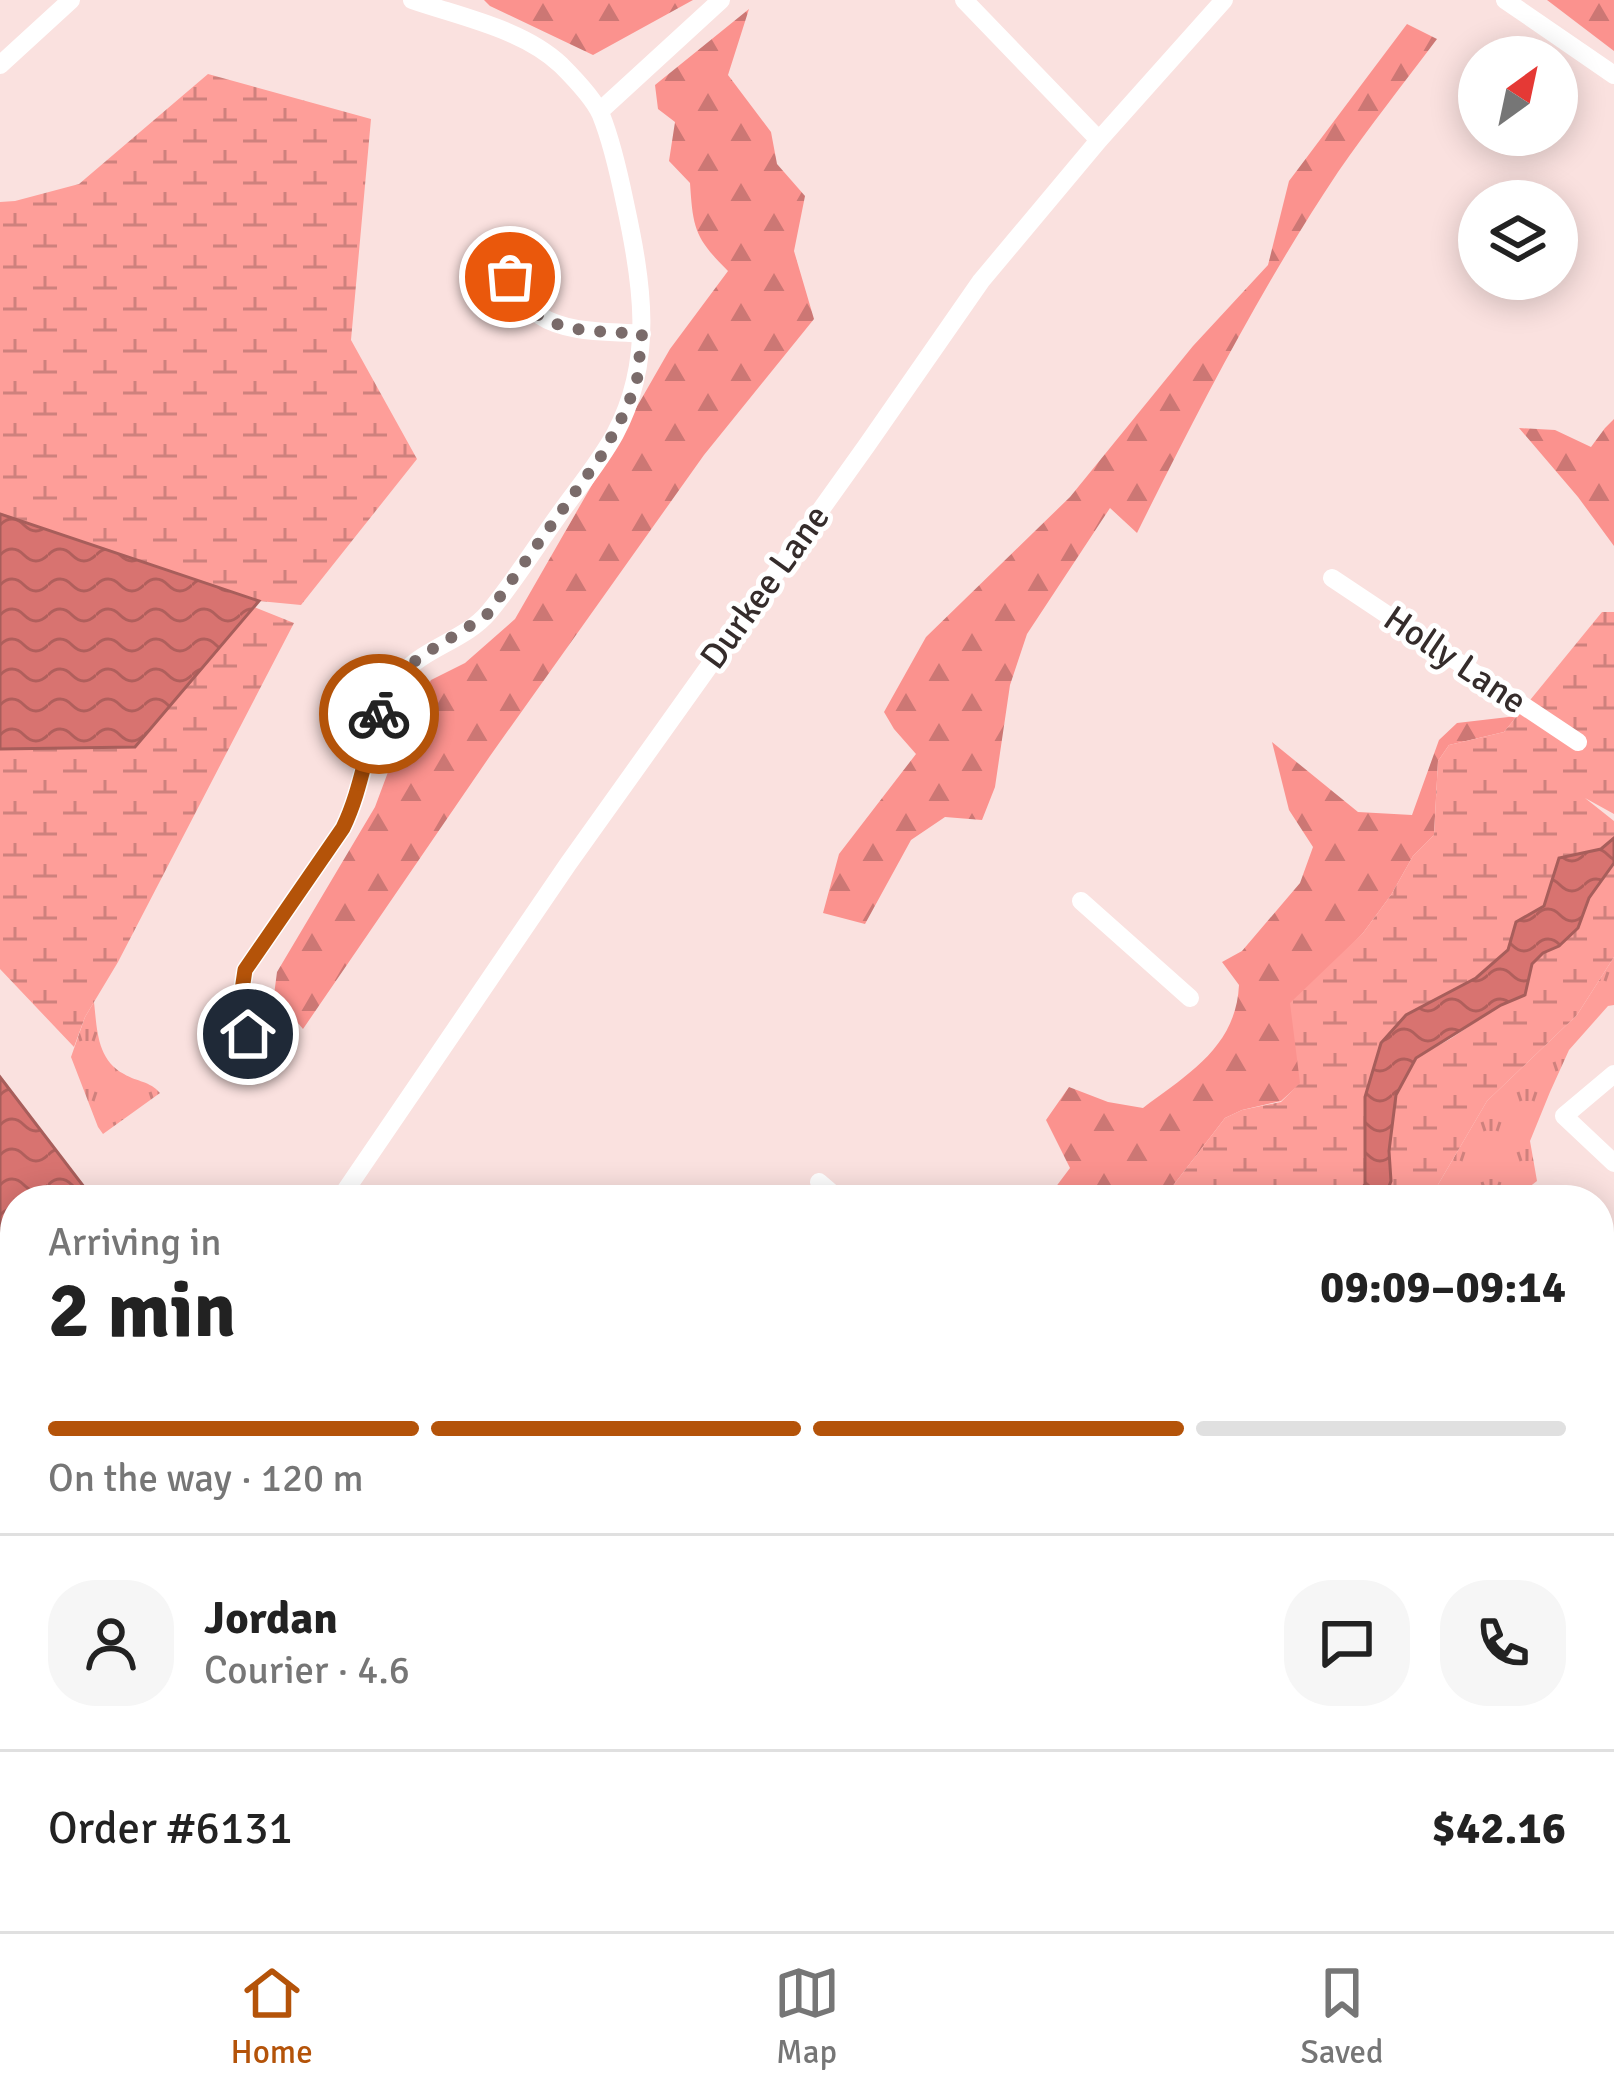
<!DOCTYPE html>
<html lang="en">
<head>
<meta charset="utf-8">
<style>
  body { margin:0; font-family:Signika,sans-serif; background:#f6f6f6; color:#222; height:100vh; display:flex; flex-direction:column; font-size:45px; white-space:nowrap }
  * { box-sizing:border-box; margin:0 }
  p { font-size:39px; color:#767676 }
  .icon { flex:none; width:66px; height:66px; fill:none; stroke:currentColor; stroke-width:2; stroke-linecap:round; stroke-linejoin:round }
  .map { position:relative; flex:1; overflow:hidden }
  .sheet { position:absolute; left:0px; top:1185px; width:1614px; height:747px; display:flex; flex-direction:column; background:#fff; border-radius:48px 48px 0 0; box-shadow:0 6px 30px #0003 }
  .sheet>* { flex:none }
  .needle { width:78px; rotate:33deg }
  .tools { position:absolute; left:1458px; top:36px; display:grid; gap:24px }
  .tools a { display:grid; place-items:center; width:120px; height:120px; border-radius:50%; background:#fff; box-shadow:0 6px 30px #0003; font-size:60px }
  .pin { position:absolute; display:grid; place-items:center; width:102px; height:102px; color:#fff; margin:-51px; border:6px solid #fff; border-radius:50%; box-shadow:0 3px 12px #0007 }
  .courier { position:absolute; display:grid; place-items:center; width:120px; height:120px; margin:-60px; border:9px solid #b45309; border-radius:50%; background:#fff; color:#222; box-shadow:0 3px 15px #0007 }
  .overview em { font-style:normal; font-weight:700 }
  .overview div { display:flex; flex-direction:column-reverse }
  .overview { display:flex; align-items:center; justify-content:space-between; height:204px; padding:0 48px }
  h1 { font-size:78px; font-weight:700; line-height:90px }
  .bar { display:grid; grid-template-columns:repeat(4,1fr); gap:18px 12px; align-content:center; height:144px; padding:0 48px }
  .bar i { height:15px; border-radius:9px; background:#e0e0e0 }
  .bar .active { background:#b45309 }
  .bar p { grid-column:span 4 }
  .line { display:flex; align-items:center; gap:30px; padding:0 48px; border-top:3px solid #e0e0e0 }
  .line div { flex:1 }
  .round { display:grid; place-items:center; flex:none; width:126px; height:126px; border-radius:48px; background:#f6f6f6 }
  .tabs { display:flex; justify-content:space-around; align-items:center; height:168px; border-top:3px solid #e0e0e0; background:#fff; font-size:33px; color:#767676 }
  .tabs a { display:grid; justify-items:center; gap:6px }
  .tabs .active { color:#b45309 }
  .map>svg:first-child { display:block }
  .grass { fill:url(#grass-tufts) }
  .forest { fill:url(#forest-firs) }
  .wetland { fill:url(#wetland-marsh) }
  .water { fill:url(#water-waves); stroke:#a75e5b; stroke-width:3 }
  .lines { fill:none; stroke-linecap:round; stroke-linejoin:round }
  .minor { stroke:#fff; stroke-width:18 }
  .done { stroke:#7a6b6a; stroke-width:12; stroke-dasharray:0 21.6 }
  .route { stroke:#b45309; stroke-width:15 }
  .labels { text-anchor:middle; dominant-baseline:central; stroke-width:10; stroke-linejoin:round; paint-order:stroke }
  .street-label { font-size:36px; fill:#352c2b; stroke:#fff }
</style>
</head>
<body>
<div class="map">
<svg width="1614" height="1931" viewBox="0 0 1614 1931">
  <defs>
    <pattern id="grass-tufts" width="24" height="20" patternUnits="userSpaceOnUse" patternTransform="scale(3)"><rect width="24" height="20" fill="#fe9e99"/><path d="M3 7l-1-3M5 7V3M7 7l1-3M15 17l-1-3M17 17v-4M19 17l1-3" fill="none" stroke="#ce817d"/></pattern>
    <pattern id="forest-firs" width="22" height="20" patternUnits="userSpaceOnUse" patternTransform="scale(3)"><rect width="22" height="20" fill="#fb928e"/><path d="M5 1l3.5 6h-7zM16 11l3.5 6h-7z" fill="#cc7774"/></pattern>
    <pattern id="wetland-marsh" width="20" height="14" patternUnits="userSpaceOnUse" patternTransform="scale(3)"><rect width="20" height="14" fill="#fe9e99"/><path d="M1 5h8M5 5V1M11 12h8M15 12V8" fill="none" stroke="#ce817d"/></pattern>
    <pattern id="water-waves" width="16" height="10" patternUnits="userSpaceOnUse" patternTransform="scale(3)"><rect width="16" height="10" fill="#d87370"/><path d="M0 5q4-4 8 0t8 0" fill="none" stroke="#b05f5c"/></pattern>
  </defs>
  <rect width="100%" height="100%" fill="#fae1df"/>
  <!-- grass -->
  <path class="grass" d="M 1614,957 L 1614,1005 L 1608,1006 L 1569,1050 L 1550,1092 L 1530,1141 L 1537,1181 L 1512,1200 L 1429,1200 L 1487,1101 L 1577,1015 Z
    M 94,1002 C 97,1029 97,1060 124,1074 C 137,1082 150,1081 160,1093 L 103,1134 L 98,1127 L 71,1057 L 85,1017 Z
    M 1023,1917 L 1178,1917 L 1163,1931 L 996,1931 Z"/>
  <!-- forest -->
  <path class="forest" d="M 484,0 L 693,0 L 593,55 L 490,6 Z
    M 1547,0 L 1614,0 L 1614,51 Z
    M 749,9 L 728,75 L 771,132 L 777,164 L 805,196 L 794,251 L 814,319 L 704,455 L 490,756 L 303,1029 L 274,995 L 277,972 L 375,807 L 407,721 L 431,680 L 465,663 L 515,619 L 670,349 L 728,271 C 695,238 693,229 690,183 L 669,161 L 675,122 L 658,109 L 655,85 Z
    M 1407,24 L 1437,39 C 1404,83 1369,127 1338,172 C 1262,286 1198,410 1137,533 L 1110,508 L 1027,634 L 1010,685 L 995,787 L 982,820 L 945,817 L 911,840 L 865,924 L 823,913 L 839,854 L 916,754 L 894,729 L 884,712 L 926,637 L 1070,497 L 1193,346 L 1268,265 L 1289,181 Z
    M 1614,419 L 1614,546 L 1578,497 L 1519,428 L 1555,430 L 1591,447 L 1605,428 Z
    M 1517,716 L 1504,732 L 1449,745 L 1438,761 L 1434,835 L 1413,856 L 1391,895 L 1363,933 L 1340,957 L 1301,1083 L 1281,1101 L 1242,1110 L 1225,1118 L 1162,1200 L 1056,1200 L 1052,1192 L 1070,1168 L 1046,1120 L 1069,1087 L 1108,1102 L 1143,1108 C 1188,1074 1236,1047 1239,985 L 1222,962 L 1242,951 L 1300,883 L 1313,847 L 1289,810 L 1272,742 L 1358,812 L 1412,815 L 1439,740 L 1457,723 Z"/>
  <!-- wetland -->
  <path class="wetland" d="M 208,74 L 371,119 L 351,340 L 417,459 L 301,605 L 259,601 L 0,514 L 0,202 L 15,201 L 79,184 Z
    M 254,607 L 294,623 L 118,962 L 85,1017 L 74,1047 L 0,969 L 0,749 L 135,747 Z
    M 1602,612 L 1614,612 L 1614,814 L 1585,798 L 1614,821 L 1614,838 L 1601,849 L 1559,858 L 1544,907 L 1517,922 L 1508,950 L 1476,978 L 1406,1015 L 1366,1161 L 1365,1184 L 1358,1199 L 1162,1200 L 1225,1118 L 1242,1110 L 1281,1102 L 1300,1083 L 1290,1003 L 1363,933 L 1391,895 L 1413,856 L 1434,835 L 1438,761 L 1449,745 L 1504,732 Z
    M 1614,863 L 1614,957 L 1577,1015 L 1487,1101 L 1429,1200 L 1384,1200 L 1391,1181 L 1389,1151 L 1396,1095 L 1416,1058 L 1450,1039 L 1501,1005 L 1525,995 L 1532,964 L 1543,953 L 1560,946 L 1578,928 L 1589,898 Z
    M 870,1917 L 1023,1917 L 996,1931 L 865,1931 Z"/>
  <!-- water -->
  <path class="water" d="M 0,514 L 259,601 L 135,747 L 0,749 Z
    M 1614,838 L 1614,863 L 1589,898 L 1578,928 L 1559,946 L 1543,953 L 1532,964 L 1525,995 L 1501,1005 L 1416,1058 L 1396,1095 L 1389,1151 L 1391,1181 L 1384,1200 L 1355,1200 L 1365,1184 L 1365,1097 L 1381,1043 L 1406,1015 L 1476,978 L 1508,950 L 1516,922 L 1544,906 L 1559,858 L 1601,849 Z
    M 0,1077 L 94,1200 L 15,1200 L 15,1917 L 555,1917 L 560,1931 L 0,1931 Z
    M 1614,1303 L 1614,1468 L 1599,1487 L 1599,1332 Z"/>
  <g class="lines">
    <!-- minor -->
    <path class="minor" d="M 964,0 L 1099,140
      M 1505,0 L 1614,75
      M 0,65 L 71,0
      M 600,111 L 721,0
      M 510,277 C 518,289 527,307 539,315 C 567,334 610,331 642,334
      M 1332,578 L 1578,742
      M 1081,901 L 1190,998
      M 257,1057 L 239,1010 L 245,970 L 343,828 C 366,781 367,728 395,683 C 418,648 463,643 489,612 C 514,582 535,548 558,516 C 577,489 599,463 615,434 C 655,360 642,281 625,203 C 619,174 612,142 601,115 C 594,99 574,78 561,65 C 523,29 461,17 412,0
      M 1614,1074 L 1564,1116 L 1614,1163
      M 819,1182 L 840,1200
      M 339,1200 L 568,864 L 867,445 L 981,281 L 1099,140 L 1224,0
      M 1599,1699 L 1614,1686"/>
  </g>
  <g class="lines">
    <!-- done -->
    <path class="done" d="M 379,714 L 398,679 L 418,658 L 486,616 L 601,456 L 626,410 L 637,380 L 642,334 C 610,331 567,334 538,315 C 527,307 518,289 510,277"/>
    <!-- route -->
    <path class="route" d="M 248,1034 L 239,1010 L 245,970 L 343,828 C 361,791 365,752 379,714"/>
  </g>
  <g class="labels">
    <!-- street labels -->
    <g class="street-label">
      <text transform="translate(765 587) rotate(-54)">Durkee Lane</text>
      <text transform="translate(1455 660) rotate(34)">Holly Lane</text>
    </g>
  </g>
</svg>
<div class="tools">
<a><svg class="needle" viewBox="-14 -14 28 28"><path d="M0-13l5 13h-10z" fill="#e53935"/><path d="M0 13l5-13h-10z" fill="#767676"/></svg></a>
<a><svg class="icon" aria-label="layers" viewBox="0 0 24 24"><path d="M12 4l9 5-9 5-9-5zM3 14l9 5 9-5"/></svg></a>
</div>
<div class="pin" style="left:510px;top:277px;background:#ea580c"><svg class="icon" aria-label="bag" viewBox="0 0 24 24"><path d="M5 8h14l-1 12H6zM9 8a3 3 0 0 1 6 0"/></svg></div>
<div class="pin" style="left:248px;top:1034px;background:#1f2937"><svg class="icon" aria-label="home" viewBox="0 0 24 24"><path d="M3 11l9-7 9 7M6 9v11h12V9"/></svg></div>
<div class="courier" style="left:379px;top:714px"><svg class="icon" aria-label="bike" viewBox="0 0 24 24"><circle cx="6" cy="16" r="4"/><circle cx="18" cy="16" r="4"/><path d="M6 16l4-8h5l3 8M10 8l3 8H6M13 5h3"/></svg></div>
<section class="sheet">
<div class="overview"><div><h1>2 min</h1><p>Arriving in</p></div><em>09:09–09:14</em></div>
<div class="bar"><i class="active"></i><i class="active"></i><i class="active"></i><i></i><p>On the way · 120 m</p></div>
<div class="line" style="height:216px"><a class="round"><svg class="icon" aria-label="person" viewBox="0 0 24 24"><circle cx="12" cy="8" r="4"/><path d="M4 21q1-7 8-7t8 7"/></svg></a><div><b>Jordan</b><p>Courier · 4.6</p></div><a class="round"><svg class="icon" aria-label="chat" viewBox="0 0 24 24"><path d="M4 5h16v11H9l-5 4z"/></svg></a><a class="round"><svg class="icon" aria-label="phone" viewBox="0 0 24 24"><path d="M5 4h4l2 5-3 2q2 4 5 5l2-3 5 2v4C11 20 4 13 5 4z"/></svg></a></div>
<div class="line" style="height:156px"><div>Order #6131</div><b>$42.16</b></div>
</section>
</div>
<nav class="tabs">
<a class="active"><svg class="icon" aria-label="home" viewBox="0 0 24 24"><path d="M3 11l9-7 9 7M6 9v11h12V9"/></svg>Home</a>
<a><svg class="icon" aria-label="map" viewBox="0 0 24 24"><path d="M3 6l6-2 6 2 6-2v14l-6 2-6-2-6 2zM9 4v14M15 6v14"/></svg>Map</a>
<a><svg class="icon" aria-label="saved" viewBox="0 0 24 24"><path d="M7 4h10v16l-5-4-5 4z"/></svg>Saved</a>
</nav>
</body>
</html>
